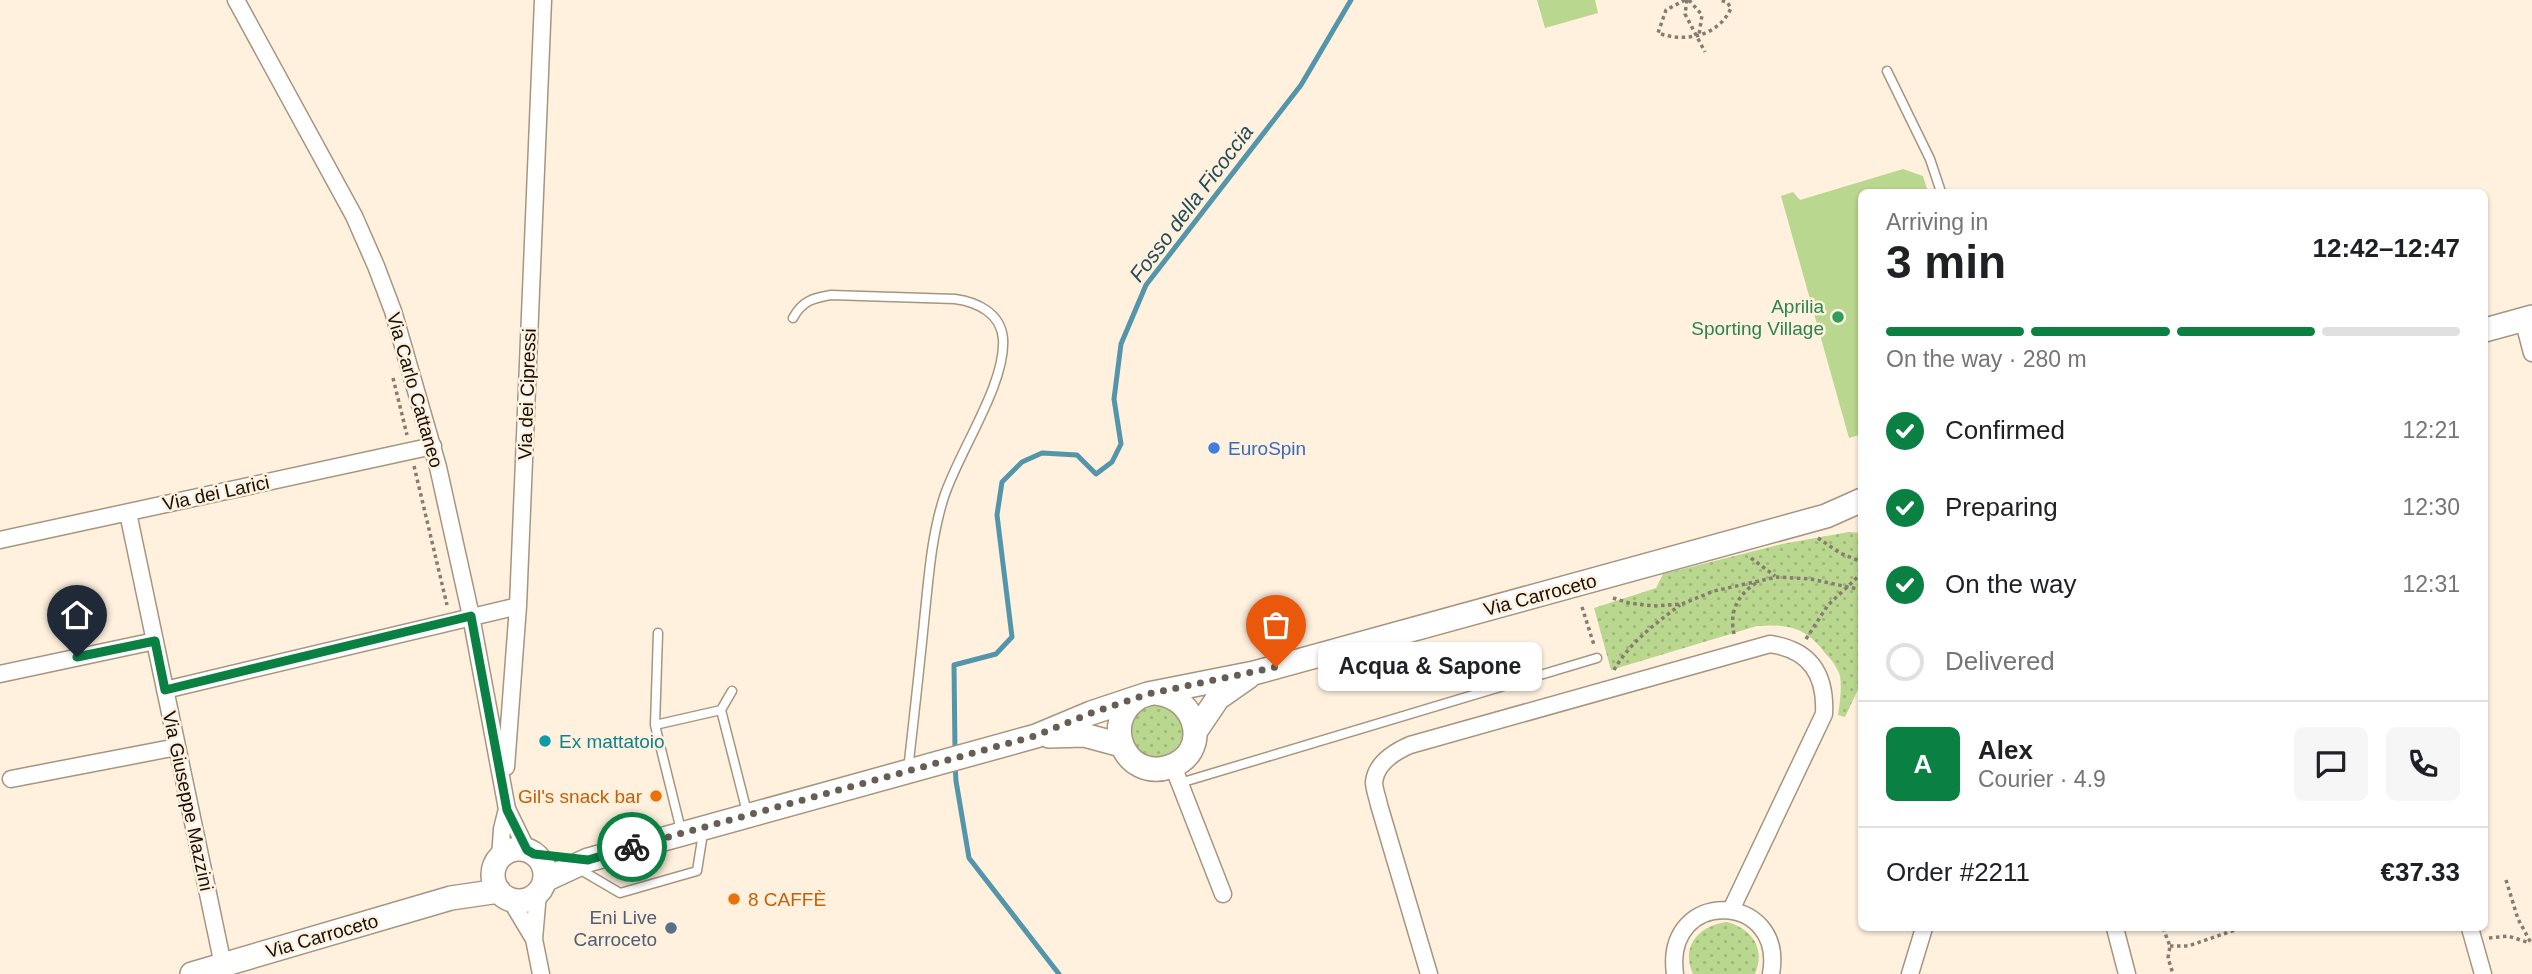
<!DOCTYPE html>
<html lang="en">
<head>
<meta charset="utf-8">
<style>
  body { margin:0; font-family:Helvetica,sans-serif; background:#f6f6f6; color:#202124; height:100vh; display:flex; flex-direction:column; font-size:26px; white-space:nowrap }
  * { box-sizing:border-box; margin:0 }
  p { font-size:23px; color:#757577 }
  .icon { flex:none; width:38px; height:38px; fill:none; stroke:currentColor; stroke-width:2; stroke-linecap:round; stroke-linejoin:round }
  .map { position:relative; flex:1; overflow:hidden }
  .side { position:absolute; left:1858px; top:189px; width:630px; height:742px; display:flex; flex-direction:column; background:#fff; border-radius:10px; box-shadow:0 2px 5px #0004 }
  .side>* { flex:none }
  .pin { position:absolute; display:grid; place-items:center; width:60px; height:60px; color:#fff; margin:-72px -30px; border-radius:50% 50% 50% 0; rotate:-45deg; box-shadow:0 0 7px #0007 }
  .pin .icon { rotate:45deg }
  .courier { position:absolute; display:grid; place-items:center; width:70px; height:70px; margin:-35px; border:5px solid #0b8043; border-radius:50%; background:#fff; color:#222; box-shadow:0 2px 9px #0007 }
  .bubble { position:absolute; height:49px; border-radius:10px; background:#fff; box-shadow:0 2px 5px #0004; font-size:23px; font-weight:600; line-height:49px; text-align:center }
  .head em { font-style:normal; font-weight:600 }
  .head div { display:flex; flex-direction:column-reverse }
  .head { display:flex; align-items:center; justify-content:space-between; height:119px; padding:0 28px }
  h1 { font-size:46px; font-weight:600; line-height:52px }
  .bar { display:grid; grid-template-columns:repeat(4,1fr); gap:10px 7px; align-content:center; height:84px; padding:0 28px }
  .bar i { height:9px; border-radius:5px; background:#e0e0e0 }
  .bar .selected { background:#0b8043 }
  .bar p { grid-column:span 4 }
  .line { display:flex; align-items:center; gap:18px; padding:0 28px; border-top:2px solid #e0e0e0 }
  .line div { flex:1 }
  .round { display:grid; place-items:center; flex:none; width:74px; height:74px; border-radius:10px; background:#f6f6f6 }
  ol { padding:0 28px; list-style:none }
  li { display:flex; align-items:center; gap:21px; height:77px }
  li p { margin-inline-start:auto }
  li .icon { padding:7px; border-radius:50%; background:#0b8043; color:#fff; stroke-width:4 }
  li:last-child { color:#757577 }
  li i { width:38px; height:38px; border:4px solid #e0e0e0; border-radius:50% }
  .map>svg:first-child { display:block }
  .green { fill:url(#green-dots) }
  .pitch { fill:#b9d78e }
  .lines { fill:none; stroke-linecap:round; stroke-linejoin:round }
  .stream { stroke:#5395aa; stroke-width:5 }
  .lane-casing { stroke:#a69580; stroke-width:11 }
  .street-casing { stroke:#a69580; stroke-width:19 }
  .secondary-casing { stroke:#a69580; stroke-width:26 }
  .path { stroke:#867c6f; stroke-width:3.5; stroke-dasharray:3.5 3.5; stroke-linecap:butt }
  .lane { stroke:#fff; stroke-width:8 }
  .street { stroke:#fff; stroke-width:16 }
  .secondary { stroke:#fff; stroke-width:23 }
  .done { stroke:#675e53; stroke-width:7; stroke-dasharray:0 12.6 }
  .route { stroke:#0b8043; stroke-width:9 }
  .leisure-dot { fill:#2e9e5b; stroke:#fff1de; stroke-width:2.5 }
  .shop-dot { fill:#3f7fe0; stroke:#fff1de; stroke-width:2.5 }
  .culture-dot { fill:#0f9aa8; stroke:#fff1de; stroke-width:2.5 }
  .food-dot { fill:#e8710a; stroke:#fff1de; stroke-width:2.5 }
  .service-dot { fill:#5c6f8a; stroke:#fff1de; stroke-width:2.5 }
  .labels { text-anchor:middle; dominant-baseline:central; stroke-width:5; stroke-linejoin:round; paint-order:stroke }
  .leisure-label { font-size:19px; fill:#27864d; stroke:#fff1de; text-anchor:end }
  .street-label { font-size:19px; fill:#150f08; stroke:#fff1de }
  .shop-label { font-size:19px; fill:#366cbe; stroke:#fff1de; text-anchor:start }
  .culture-label { font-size:19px; fill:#0d838f; stroke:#fff1de; text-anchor:start }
  .food-label { font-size:19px; fill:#c56008; stroke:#fff1de; text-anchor:end }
  .service-label { font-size:19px; fill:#4e5e75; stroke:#fff1de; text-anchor:end }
  .water-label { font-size:21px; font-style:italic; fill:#214b5a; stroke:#fff1de }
</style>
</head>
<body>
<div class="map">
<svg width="2532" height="974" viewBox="0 0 2532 974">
  <defs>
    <pattern id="green-dots" width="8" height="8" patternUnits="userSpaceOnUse" patternTransform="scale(1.75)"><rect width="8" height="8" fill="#b9d78e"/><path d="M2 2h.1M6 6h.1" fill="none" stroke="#9eb779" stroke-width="1.8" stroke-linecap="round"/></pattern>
  </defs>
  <rect width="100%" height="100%" fill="#fff1de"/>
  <!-- green -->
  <path class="green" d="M 1849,532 L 1862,533 L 1862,681 L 1845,717 L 1838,715 C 1840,702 1842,689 1840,676 C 1838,668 1831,659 1825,653 C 1806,627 1788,624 1757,626 L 1611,670 L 1594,608 L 1656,588 L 1663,574 L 1782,544 Z
    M1131 731a26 26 0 1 1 52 0a26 26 0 1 1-52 0Z
    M 1727,922 C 1752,929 1766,948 1755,974 L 1693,974 C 1680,946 1700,925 1727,922 Z"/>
  <!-- pitch -->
  <path class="pitch" d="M 1537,0 L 1595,0 L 1598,13 L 1545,28 Z
    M 1903,169 L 1923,176 L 1928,192 L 1862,192 L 1862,434 L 1849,438 L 1781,196 L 1793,192 L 1800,200 Z"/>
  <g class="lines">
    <!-- stream -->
    <path class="stream" d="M 955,751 L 954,665 L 996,654 L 1012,637 L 997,515 L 1002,482 L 1022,462 L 1042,453 L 1077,455 L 1096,474 L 1112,462 L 1121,444 L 1114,399 L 1121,344 L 1146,285 L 1301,85 L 1351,0
      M 955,764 L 956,781 L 969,858 L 1059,974"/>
    <!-- lane casing -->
    <g class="lane-casing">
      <path id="lane" d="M 1887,71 L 1930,159 L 1941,192
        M 793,318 C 802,301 813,298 831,295 L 955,299 C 977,302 1001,313 1003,339 C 1006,384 959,451 944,497 C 932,534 929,573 925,612 C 920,664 914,717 908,770
        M 658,633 L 655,725 L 681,830
        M 721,710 L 747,812
        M 655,725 L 721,710 L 732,691
        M 1180,783 L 1597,658
        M 579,869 L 620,893 L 697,871 L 703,833"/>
    </g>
    <!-- street casing -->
    <g class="street-casing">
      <path id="street" d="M 236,0 L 354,216 L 376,266 L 393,311 L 438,467 L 471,616 L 507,809 L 527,850
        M 2523,319 L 2532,353
        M 128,513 L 223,965
        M 0,540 L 433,446
        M 0,674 L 155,641
        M 165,690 L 518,606
        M 1173,766 L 1223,894
        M 506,767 L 518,606 L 543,0
        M 11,779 L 177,747
        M 500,858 L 502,829 L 507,809
        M 538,893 L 534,939 L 541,974
        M 510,899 L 534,939
        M 2115,928 L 2127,974
        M 2470,928 L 2483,974
        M 1429,974 L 1379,805 C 1378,799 1374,789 1374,782 C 1376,763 1394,752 1410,745 L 1770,644 C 1810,650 1826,674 1824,714 L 1731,910
        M 1675,974 C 1663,887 1786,891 1771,974
        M 1910,974 L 1924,928"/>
    </g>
    <!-- secondary casing -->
    <g class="secondary-casing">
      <path id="secondary" d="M 2485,330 L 2532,317
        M 1138,698 C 1100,722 1125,781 1169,767 C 1211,754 1199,697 1156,693
        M 1195,732 L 1218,698 L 1248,677
        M 1049,736 L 1084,735 L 1121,745
        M493 875a26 26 0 1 1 52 0a26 26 0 1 1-52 0Z
        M 545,880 L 588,860 L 1036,736 L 1091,713 L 1148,694 L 1254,673 L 1826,516 L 1862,500
        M 192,974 L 451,898 L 499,891"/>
    </g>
    <!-- path -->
    <path class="path" d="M 1685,0 L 1666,10 L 1658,33 C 1685,43 1719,36 1731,8 L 1727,2 L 1720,0
      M 1687,0 L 1685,14 L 1705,52
      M 1689,0 L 1702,15 L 1699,35
      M 393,378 L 407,435
      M 414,466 L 447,605
      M 1818,538 L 1840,553 L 1862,562
      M 1751,558 L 1775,576
      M 1613,598 L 1629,603 L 1654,606 L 1682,604 L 1714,591 L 1777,577 L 1811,579 L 1862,590
      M 1582,607 L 1594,645
      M 1734,634 C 1729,610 1738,594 1759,581
      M 1806,639 L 1828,605 L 1862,573
      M 1614,670 C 1630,642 1655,624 1680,605
      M 2506,880 L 2518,919 L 2531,943
      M 2163,928 L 2170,946 L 2168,958 L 2173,974
      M 2489,938 L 2508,936 L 2530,943
      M 2170,946 L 2188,946 L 2241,928"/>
    <!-- lane -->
    <use href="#lane" class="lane"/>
    <!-- street -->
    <use href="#street" class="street"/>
    <!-- secondary -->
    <use href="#secondary" class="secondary"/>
  </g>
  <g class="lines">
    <!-- done -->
    <path class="done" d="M 632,847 L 1035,736 L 1091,713 L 1148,694 L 1276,667"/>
    <!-- route -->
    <path class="route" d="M 77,657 L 155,641 L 165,690 L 471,616 L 507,810 L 527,850 L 534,854 L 588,860 L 632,847"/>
  </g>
  <!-- markers -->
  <circle class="leisure-dot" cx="1838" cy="317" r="7"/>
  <circle class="shop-dot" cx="1214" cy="448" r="7"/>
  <circle class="culture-dot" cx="545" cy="741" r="7"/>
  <g class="food-dot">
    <circle cx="656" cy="796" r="7"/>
    <circle cx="734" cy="899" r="7"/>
  </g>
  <circle class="service-dot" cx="671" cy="928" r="7"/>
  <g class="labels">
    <!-- leisure labels -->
    <g class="leisure-label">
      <text x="1824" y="306">Aprilia<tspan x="1824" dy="22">Sporting Village</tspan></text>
    </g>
    <!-- street labels -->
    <g class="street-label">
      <text transform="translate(415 390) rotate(74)">Via Carlo Cattaneo</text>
      <text transform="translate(527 394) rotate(-88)">Via dei Cipressi</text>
      <text transform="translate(216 493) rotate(-12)">Via dei Larici</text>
      <text transform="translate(1540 595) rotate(-15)">Via Carroceto</text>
      <text transform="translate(188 801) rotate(78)">Via Giuseppe Mazzini</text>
      <text transform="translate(322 936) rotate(-16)">Via Carroceto</text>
    </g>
    <!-- shop labels -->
    <g class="shop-label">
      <text x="1228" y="448">EuroSpin</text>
    </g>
    <!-- culture labels -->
    <g class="culture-label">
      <text x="559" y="741">Ex mattatoio</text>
    </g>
    <!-- food labels -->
    <g class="food-label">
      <text x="642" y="796">Gil's snack bar</text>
      <text x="748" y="899" text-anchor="start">8 CAFFÈ</text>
    </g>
    <!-- service labels -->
    <g class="service-label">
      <text x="657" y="917">Eni Live<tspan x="657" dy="22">Carroceto</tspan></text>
    </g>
    <!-- water labels -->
    <g class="water-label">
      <text transform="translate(1191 203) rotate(-53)">Fosso della Ficoccia</text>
    </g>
  </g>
</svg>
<div class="pin" style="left:1276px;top:667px;background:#ea580c"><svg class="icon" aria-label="bag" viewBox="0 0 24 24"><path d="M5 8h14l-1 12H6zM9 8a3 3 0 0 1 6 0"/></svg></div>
<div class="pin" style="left:77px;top:657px;background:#1f2937"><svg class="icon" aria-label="home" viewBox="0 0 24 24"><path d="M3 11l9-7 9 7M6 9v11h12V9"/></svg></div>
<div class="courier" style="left:632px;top:847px"><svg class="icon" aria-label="bike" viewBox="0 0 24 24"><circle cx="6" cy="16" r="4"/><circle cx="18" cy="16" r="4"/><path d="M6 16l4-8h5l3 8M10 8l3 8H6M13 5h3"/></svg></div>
<div class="bubble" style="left:1318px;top:642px;width:224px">Acqua &amp; Sapone</div>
<section class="side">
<div class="head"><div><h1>3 min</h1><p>Arriving in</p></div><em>12:42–12:47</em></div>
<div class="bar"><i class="selected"></i><i class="selected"></i><i class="selected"></i><i></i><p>On the way · 280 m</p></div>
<ol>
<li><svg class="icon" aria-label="check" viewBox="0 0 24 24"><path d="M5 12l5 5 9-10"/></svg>Confirmed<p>12:21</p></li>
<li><svg class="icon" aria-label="check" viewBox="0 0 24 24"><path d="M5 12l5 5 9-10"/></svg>Preparing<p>12:30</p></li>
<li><svg class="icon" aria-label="check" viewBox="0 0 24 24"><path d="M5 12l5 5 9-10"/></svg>On the way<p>12:31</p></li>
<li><i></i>Delivered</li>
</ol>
<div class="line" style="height:126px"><b class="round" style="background:#0b8043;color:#fff">A</b><div><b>Alex</b><p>Courier · 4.9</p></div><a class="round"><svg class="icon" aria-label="chat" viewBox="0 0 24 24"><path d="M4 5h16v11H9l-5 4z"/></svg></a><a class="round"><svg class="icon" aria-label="phone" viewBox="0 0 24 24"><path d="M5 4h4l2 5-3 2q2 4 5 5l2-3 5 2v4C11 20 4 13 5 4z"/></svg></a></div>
<div class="line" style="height:91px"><div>Order #2211</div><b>€37.33</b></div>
</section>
</div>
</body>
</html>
